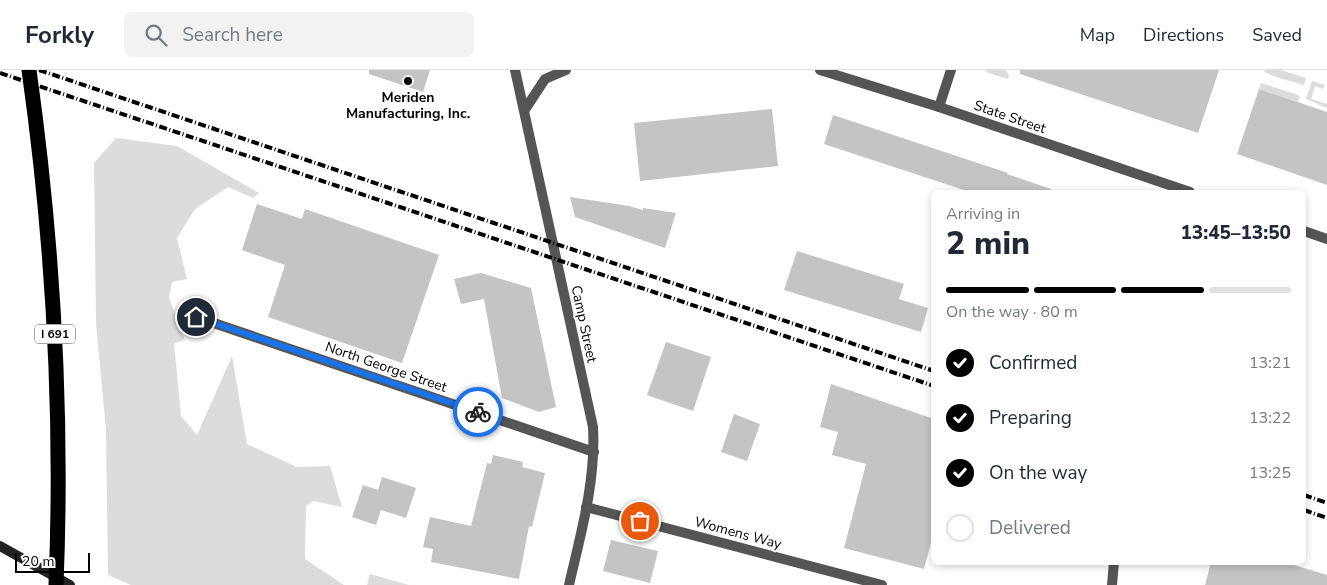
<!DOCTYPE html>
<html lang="en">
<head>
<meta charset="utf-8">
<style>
  body { margin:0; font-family:"Nunito Sans",sans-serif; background:#f2f2f3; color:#1f2937; height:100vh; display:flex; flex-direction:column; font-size:19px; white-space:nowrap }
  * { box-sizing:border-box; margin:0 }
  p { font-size:16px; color:#747a83 }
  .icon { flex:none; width:28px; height:28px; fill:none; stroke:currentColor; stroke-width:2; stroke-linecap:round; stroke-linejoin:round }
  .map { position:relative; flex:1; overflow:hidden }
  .details { position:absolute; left:931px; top:120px; width:375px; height:375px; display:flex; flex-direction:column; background:#fff; border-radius:8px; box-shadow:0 2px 8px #0003 }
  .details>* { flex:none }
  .scale { position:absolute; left:15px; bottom:12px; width:75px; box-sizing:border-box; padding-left:5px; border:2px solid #000; border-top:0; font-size:14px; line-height:18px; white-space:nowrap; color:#000; -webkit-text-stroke:4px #fff; paint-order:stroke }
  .pin { position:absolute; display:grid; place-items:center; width:42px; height:42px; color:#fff; margin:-21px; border:2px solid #fff; border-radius:50%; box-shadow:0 1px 5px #0007 }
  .courier { position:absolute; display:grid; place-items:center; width:50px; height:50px; margin:-25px; border:4px solid #1a73e8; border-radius:50%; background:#fff; color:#222; box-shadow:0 1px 6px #0007 }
  .headline em { font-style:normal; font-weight:800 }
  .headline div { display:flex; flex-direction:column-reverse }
  .headline { display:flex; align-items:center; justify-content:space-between; height:85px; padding:0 15px }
  h1 { font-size:32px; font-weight:800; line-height:38px }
  .bar { display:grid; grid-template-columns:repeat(4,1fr); gap:8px 5px; align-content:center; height:60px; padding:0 15px }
  .bar i { height:6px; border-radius:4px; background:#e0e1e3 }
  .bar .selected { background:#000 }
  .bar p { grid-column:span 4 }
  ol { padding:0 15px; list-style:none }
  li { display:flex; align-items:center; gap:15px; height:55px }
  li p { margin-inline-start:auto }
  li .icon { padding:5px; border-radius:50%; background:#000; color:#fff; stroke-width:4 }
  li:last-child { color:#747a83 }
  li i { width:28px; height:28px; border:2px solid #e0e1e3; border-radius:50% }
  header { display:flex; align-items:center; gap:30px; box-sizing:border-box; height:70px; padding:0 25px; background:#fff; border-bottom:1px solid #e0e1e3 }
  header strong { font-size:24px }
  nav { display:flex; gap:28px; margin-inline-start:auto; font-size:18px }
  .search { width:350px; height:45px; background:#f2f2f3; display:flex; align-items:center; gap:12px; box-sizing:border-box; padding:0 18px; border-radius:8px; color:#747a83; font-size:19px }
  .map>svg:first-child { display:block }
  .green { fill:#dcdcdc }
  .building { fill:#c4c4c4 }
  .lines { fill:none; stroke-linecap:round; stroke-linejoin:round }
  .minor { stroke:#555; stroke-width:10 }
  .tertiary { stroke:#555; stroke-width:10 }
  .secondary { stroke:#222; stroke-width:10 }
  .motorway { stroke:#000; stroke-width:15 }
  .rail { stroke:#000; stroke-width:4; stroke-dasharray:8 2.5 1 2.5; stroke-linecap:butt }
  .done { stroke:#595959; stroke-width:5; stroke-dasharray:0 9 }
  .route { stroke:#1a73e8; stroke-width:6 }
  .poi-dot { fill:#000; stroke:#fff; stroke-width:2 }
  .labels { text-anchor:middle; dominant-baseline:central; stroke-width:4; stroke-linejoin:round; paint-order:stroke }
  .shield { fill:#fff; stroke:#4c4c4c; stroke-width:1 }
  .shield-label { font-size:12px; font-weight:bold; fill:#000 }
  .poi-label { font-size:14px; font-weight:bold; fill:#000; stroke:#fff }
  .street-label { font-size:14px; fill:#000; stroke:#fff }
</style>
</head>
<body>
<header>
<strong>Forkly</strong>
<div class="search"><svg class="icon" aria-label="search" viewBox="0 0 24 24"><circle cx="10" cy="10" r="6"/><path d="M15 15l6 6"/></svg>Search here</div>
<nav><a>Map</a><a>Directions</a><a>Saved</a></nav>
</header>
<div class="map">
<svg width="1327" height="515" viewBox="0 0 1327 515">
  <rect width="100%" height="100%" fill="#fff"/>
  <!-- green -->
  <path class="green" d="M 985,0 L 1006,0 L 1009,6 L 1008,9 L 988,3 Z
    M 1265,0 L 1281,0 L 1306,8 L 1304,15 L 1279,8 L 1264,2 Z
    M 1312,11 L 1325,15 L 1323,19 L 1315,16 L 1311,29 L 1327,34 L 1327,38 L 1306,29 Z
    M 1261,13 L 1298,25 L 1300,27 L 1298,32 L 1259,19 Z
    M 116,68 L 177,76 L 259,123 L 253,128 L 228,117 L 195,139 L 177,168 L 187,209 L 172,212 L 169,228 L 185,270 L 174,273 L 181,346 L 197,365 L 232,286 L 247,374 L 297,397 L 330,396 L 342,437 L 313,431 L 306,436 L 305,489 L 344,515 L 131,515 L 108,505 L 106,360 L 96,253 L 94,93 Z
    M 370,504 L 409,515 L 367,515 Z"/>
  <!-- building -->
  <path class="building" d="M 369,0 L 430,0 L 423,22 L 369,4 Z
    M 1020,0 L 1219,0 L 1198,63 L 1020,4 Z
    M 1259,19 L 1327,42 L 1327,115 L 1237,84 Z
    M 772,39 L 778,96 L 640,111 L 634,53 Z
    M 833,45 L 1008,103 L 1007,104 L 1051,119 L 1050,122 L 970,122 L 824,74 Z
    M 570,127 L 629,136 L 643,140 L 643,138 L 676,143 L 665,178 L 575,147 Z
    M 257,134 L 302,149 L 305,139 L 439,185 L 402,293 L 268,247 L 285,195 L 242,180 Z
    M 797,181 L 904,214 L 899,229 L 928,238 L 921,262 L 784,220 Z
    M 481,203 L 531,218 L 556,337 L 539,342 L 502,328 L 484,229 L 461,234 L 454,209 Z
    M 666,272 L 711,287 L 693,341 L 647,325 Z
    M 831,314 L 934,349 L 934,461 L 924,499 L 844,478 L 866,394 L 832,385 L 838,362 L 820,357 Z
    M 734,344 L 760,354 L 747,391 L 721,382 Z
    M 493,385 L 523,392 L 522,397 L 545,403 L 532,457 L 529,456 L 519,509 L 431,492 L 433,479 L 423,477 L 430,447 L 471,456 L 487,393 L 491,394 Z
    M 382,407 L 416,418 L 406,448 L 381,440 L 376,455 L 352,447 L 363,415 L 378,420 Z
    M 611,470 L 658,481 L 650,513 L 603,501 Z
    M 1211,492 L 1284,492 L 1327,505 L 1327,515 L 1205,515 Z"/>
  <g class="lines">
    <!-- minor -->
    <path class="minor" d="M 939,37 L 951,0
      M 196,247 L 594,382
      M 586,437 L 882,515
      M 1112,515 L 1114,492"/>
    <!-- tertiary -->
    <path class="tertiary" d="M 515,0 L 593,357 C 596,411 581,463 569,515
      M 820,0 L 939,37 L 1190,122
      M 524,41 L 545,9 L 566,0
      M 1304,161 L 1327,169"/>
    <!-- secondary -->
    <path class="secondary" d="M 0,476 L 70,515"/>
    <!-- motorway -->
    <path class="motorway" d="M 29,0 C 53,171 63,343 56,515"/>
    <!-- rail -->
    <path class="rail" d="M 39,0 L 934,301
      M 0,3 L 934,316
      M 1304,425 L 1327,433
      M 1304,440 L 1327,448"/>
  </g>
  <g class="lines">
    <!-- done -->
    <path class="done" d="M 478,342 L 594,382 L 592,410 L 586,437 L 640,451"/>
    <!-- route -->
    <path class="route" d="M 196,247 L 478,342"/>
  </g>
  <!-- markers -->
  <circle class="poi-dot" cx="408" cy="11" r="5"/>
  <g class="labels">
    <!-- shield labels -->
    <rect class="shield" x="35" y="254.5" width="40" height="19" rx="4"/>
    <g class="shield-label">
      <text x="55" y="264">I 691</text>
    </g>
    <!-- poi labels -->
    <g class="poi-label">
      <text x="408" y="27">Meriden<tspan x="408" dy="16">Manufacturing, Inc.</tspan></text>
    </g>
    <!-- street labels -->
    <g class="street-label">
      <text transform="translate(1010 47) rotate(19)">State Street</text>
      <text transform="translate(584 254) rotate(78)">Camp Street</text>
      <text transform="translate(386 297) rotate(19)">North George Street</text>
      <text transform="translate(738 463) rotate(15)">Womens Way</text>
    </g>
  </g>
</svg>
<div class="scale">20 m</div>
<div class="pin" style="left:640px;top:451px;background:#ea580c"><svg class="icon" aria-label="bag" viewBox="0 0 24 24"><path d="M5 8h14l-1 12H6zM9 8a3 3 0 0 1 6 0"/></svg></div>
<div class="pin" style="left:196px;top:247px;background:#1f2937"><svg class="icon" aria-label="home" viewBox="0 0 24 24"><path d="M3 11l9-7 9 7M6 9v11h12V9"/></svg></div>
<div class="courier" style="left:478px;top:342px"><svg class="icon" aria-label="bike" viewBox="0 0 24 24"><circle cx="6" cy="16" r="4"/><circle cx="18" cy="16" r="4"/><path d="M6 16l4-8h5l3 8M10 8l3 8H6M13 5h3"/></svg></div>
<section class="details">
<div class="headline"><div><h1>2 min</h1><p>Arriving in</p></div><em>13:45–13:50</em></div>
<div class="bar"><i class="selected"></i><i class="selected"></i><i class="selected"></i><i></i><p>On the way · 80 m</p></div>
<ol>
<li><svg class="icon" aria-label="check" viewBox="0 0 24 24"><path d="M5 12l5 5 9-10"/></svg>Confirmed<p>13:21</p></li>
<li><svg class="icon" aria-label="check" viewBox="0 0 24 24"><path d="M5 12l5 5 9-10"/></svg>Preparing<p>13:22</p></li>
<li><svg class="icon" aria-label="check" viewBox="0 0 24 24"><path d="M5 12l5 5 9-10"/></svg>On the way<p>13:25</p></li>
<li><i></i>Delivered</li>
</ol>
</section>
</div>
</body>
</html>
